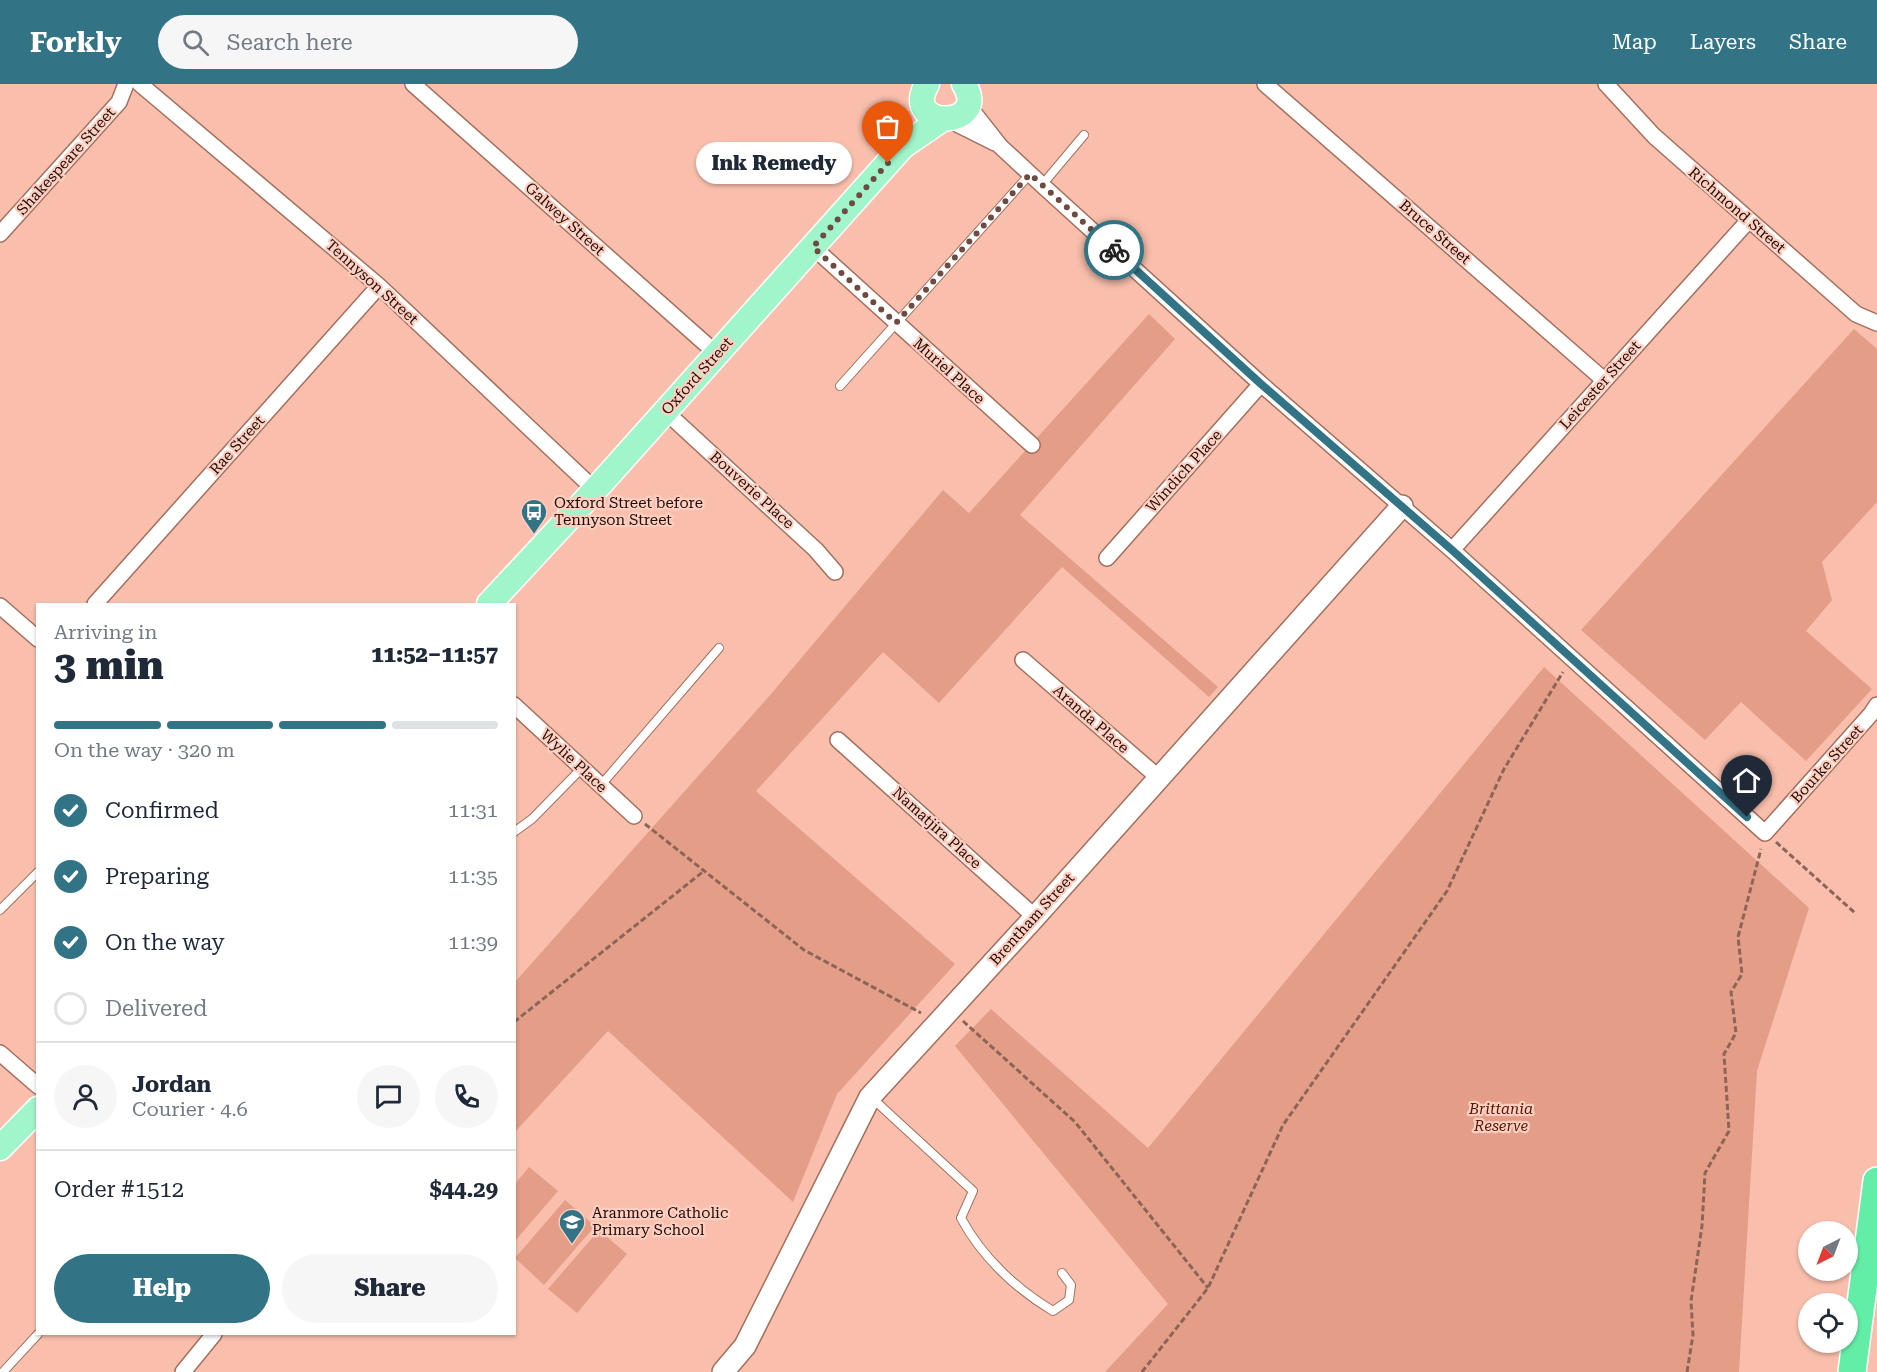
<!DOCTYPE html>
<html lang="en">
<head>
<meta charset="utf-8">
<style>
  body { margin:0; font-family:"Roboto Serif",serif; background:#f6f6f7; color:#1f2937; height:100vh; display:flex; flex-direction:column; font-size:22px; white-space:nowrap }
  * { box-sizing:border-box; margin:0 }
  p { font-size:20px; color:#747a83 }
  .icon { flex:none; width:33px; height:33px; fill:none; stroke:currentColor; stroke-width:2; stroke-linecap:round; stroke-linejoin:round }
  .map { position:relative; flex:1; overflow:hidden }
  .side { position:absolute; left:36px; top:519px; width:480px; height:732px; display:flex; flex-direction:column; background:#fff; border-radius:0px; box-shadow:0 2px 4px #0004 }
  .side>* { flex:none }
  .needle { width:39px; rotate:222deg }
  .controls { position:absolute; left:1798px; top:1137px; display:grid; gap:12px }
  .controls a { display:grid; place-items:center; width:60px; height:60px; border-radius:50%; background:#fff; box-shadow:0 2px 4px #0004; font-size:30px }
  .pin { position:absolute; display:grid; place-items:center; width:51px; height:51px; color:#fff; margin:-62px -26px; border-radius:50% 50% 50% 0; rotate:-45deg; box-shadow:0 0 6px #0007 }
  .pin .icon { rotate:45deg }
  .courier { position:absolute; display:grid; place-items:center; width:60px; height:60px; margin:-30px; border:4px solid #327486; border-radius:50%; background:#fff; color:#222; box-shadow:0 2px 8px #0007 }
  .bubble { position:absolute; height:42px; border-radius:21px; background:#fff; box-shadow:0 2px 4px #0004; font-size:20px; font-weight:800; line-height:42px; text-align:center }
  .summary em { font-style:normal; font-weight:800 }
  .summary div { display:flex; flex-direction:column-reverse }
  .summary { display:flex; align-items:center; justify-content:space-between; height:102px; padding:0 18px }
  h1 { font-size:39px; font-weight:800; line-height:45px }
  .bar { display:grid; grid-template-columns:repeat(4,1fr); gap:9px 6px; align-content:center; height:72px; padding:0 18px }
  .bar i { height:8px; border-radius:4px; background:#e0e1e3 }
  .bar .on { background:#327486 }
  .bar p { grid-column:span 4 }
  .line { display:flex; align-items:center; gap:15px; padding:0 18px; border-top:2px solid #e0e1e3 }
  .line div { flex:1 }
  .round { display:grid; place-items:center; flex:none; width:63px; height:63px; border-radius:32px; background:#f6f6f7 }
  ol { padding:0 18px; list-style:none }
  li { display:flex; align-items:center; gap:18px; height:66px }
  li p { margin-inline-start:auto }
  li .icon { padding:6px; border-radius:50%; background:#327486; color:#fff; stroke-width:4 }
  li:last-child { color:#747a83 }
  li i { width:33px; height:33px; border:3px solid #e0e1e3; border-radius:50% }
  .button { display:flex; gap:12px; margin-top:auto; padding:12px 18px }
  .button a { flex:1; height:69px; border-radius:36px; background:#327486; color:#fff; font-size:24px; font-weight:800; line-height:69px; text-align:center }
  .button a+a { background:#f6f6f7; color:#1f2937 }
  header { display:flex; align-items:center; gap:36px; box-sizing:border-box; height:84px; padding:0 30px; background:#327486; color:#fff }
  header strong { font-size:28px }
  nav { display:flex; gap:33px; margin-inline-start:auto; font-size:21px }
  .search { width:420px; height:54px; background:#f6f6f7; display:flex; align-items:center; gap:15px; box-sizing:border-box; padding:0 21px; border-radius:33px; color:#747a83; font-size:22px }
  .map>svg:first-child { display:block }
  .green { fill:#e49d87 }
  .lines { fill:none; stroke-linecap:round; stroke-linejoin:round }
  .lane-casing { stroke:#a46f5e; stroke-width:10 }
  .street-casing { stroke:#a46f5e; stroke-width:18 }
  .secondary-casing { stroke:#a46f5e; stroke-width:24 }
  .primary-casing { stroke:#fff; stroke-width:27 }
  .highway-casing { stroke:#fff; stroke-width:30 }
  .path { stroke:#8c6559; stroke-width:3; stroke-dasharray:6 3; stroke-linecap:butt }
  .lane { stroke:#fff; stroke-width:8 }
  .street { stroke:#fff; stroke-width:15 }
  .secondary { stroke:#fff; stroke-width:21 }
  .primary { stroke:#a1f5cb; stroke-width:24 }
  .highway { stroke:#63eea8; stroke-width:27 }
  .done { stroke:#6d4b41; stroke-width:6; stroke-dasharray:0 10.8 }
  .route { stroke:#327486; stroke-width:8 }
  .labels { text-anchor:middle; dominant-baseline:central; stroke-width:4.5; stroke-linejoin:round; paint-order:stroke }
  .street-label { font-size:15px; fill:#210d07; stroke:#fecfc0 }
  .poi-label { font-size:15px; fill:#210d07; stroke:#fecfc0; text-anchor:start }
  .park-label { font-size:15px; font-style:italic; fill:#511a07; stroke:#fecfc0 }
</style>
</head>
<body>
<header>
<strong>Forkly</strong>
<div class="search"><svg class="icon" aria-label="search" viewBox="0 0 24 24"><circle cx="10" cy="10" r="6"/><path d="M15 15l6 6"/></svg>Search here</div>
<nav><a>Map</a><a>Layers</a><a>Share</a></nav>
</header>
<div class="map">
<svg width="1877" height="1288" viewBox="0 0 1877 1288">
  <rect width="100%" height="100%" fill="#f9bfac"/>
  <!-- green -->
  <path class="green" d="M 1149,230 L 1175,255 L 1020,431 L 1218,603 L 1209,613 L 1062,483 L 939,619 L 883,568 L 756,707 L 955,880 L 837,1010 L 793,1118 L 608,947 L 515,1048 L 515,898 L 771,610 L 943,406 L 969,429 Z
    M 1854,245 L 1877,265 L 1877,418 L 1822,478 L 1832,516 L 1806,547 L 1872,605 L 1806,677 L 1741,618 L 1705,656 L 1581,546 Z
    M 1544,583 L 1809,824 L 1757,987 L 1739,1288 L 1105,1288 L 1168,1220 L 955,962 L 991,925 L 1148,1064 Z
    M 529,1083 L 558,1107 L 515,1157 L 515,1100 Z
    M 565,1116 L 595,1142 L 544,1201 L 515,1174 Z
    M 599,1146 L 627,1170 L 577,1229 L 548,1205 Z"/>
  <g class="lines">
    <!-- lane casing -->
    <g class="lane-casing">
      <path id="lane" d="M 1042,101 L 1084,51
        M 840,302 L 1030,90
        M 601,701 L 719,564
        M 514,748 L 532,735 L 582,684
        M 0,826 L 38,788
        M 872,1014 L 973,1107 L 961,1134 C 982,1173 1016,1205 1053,1227 L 1069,1216 L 1071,1201 L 1062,1189
        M 3,1288 L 38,1250"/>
    </g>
    <!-- street casing -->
    <g class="street-casing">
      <path id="street" d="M 140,0 L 379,202 L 595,406
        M 413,0 L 717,270
        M 1265,0 L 1604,296
        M 1606,0 L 1654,52 L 1856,230 L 1877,239
        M 967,20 L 1000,62 L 1042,101 L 1261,300 L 1452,466 L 1765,749 L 1871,630 L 1877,621
        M 949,36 L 995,59
        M 0,150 L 119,18 L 126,0
        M 813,163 L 1032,361
        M 666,328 L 816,466 L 835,488
        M 1452,466 L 1749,136
        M 1107,474 L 1261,300
        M 95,520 L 379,202
        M 0,522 L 38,555
        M 1023,576 L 1159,694
        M 514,621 L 634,732
        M 838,656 L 1035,833
        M 0,969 L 38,1002
        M 183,1288 L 214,1250"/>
    </g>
    <!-- secondary casing -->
    <g class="secondary-casing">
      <path id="secondary" d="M 723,1288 L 745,1262 L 870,1013 L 1035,833 L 1402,422"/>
    </g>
    <!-- primary casing -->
    <g class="primary-casing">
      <path id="primary" d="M 927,0 C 900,47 992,45 964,0
        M 489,520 L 595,406 L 903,62 L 941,36
        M 0,1064 L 38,1025"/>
    </g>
    <!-- highway casing -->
    <g class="highway-casing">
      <path id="highway" d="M 1852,1288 L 1877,1097"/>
    </g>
    <!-- path -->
    <path class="path" d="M 645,740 L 804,866 L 921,929
      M 1776,758 L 1855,829
      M 963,937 L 1075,1038 L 1208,1204
      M 514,938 L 704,787
      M 1142,1288 L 1208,1204 L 1283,1041 L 1447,807 L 1504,685 L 1563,588
      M 1687,1288 L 1693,1251 L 1691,1217 L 1702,1142 L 1705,1089 L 1729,1047 L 1724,970 L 1736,949 L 1731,908 L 1742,890 L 1738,853 L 1761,765"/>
    <!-- lane -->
    <use href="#lane" class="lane"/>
    <!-- street -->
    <use href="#street" class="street"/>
    <!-- secondary -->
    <use href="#secondary" class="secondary"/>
    <!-- primary -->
    <use href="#primary" class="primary"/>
    <!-- highway -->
    <use href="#highway" class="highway"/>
  </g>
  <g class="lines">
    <!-- done -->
    <path class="done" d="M 888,79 L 813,163 L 896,239 L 1030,90 L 1114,166"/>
    <!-- route -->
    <path class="route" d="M 1114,166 L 1261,300 L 1452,466 L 1747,733"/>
  </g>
  <!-- icons -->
  <defs>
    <g id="bus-pin" transform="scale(1.35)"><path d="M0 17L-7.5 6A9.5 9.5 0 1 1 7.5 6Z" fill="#327486" stroke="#fecfc0"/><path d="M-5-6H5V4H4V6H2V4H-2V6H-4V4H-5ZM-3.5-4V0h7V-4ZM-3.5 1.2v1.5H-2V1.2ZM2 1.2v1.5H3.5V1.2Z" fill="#fff"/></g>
    <g id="school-pin" transform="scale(1.35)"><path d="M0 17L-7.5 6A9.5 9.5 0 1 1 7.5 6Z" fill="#327486" stroke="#fecfc0"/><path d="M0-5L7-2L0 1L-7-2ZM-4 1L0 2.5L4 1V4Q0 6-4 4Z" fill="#fff"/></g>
  </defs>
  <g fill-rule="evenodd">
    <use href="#bus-pin" x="534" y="428"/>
    <use href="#school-pin" x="572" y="1138"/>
  </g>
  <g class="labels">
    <!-- street labels -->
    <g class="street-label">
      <text transform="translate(66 77) rotate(-48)">Shakespeare Street</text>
      <text transform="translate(1737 126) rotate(41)">Richmond Street</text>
      <text transform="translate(565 135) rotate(42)">Galwey Street</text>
      <text transform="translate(1435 148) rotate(41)">Bruce Street</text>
      <text transform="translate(372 198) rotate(42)">Tennyson Street</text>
      <text transform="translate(949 287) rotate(42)">Muriel Place</text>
      <text transform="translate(697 292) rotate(-48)">Oxford Street</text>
      <text transform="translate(1600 301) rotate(-48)">Leicester Street</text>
      <text transform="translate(237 361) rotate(-48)">Rae Street</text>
      <text transform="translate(1184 387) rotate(-48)">Windich Place</text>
      <text transform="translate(752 406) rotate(42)">Bouverie Place</text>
      <text transform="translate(1091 635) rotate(41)">Aranda Place</text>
      <text transform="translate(574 677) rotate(43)">Wylie Place</text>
      <text transform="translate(1827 680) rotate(-48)">Bourke Street</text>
      <text transform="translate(937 744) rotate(42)">Namatjira Place</text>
      <text transform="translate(1032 835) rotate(-48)">Brentham Street</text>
    </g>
    <!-- poi labels -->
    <g class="poi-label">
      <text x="554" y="419">Oxford Street before<tspan x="554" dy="17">Tennyson Street</tspan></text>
      <text x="592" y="1129">Aranmore Catholic<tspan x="592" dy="17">Primary School</tspan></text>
    </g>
    <!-- park labels -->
    <g class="park-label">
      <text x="1501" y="1025">Brittania<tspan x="1501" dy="17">Reserve</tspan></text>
    </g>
  </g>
</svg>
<div class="controls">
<a><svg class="needle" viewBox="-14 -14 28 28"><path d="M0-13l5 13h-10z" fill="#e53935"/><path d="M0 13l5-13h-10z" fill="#747a83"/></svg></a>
<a><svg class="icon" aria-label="locate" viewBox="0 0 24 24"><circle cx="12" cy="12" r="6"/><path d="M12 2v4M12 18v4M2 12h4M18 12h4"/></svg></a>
</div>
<div class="pin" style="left:888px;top:79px;background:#ea580c"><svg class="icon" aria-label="bag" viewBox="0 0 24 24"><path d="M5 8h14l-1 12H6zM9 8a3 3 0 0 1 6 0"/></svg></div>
<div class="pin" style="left:1747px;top:733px;background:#1f2937"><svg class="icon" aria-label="home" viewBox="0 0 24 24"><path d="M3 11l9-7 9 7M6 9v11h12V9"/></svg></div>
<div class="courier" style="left:1114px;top:166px"><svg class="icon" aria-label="bike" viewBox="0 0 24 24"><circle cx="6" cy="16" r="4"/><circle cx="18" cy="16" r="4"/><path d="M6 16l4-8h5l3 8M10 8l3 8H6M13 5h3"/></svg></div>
<div class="bubble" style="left:696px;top:58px;width:156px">Ink Remedy</div>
<section class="side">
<div class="summary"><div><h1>3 min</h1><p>Arriving in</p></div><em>11:52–11:57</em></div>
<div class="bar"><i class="on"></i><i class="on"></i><i class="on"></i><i></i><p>On the way · 320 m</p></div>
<ol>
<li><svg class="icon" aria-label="check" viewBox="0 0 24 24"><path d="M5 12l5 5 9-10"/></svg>Confirmed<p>11:31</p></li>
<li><svg class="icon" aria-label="check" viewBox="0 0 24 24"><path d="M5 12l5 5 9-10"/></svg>Preparing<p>11:35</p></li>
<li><svg class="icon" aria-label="check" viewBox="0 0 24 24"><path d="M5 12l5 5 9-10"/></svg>On the way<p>11:39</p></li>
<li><i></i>Delivered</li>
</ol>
<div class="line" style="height:108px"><a class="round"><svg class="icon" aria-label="person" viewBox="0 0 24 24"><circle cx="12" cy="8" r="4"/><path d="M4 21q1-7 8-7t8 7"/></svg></a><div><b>Jordan</b><p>Courier · 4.6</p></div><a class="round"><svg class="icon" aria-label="chat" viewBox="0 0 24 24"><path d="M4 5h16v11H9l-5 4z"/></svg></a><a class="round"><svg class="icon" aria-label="phone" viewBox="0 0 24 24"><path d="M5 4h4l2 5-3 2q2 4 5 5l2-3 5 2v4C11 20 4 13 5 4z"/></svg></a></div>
<div class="line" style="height:78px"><div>Order #1512</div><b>$44.29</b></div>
<div class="button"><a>Help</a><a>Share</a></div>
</section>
</div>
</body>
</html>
